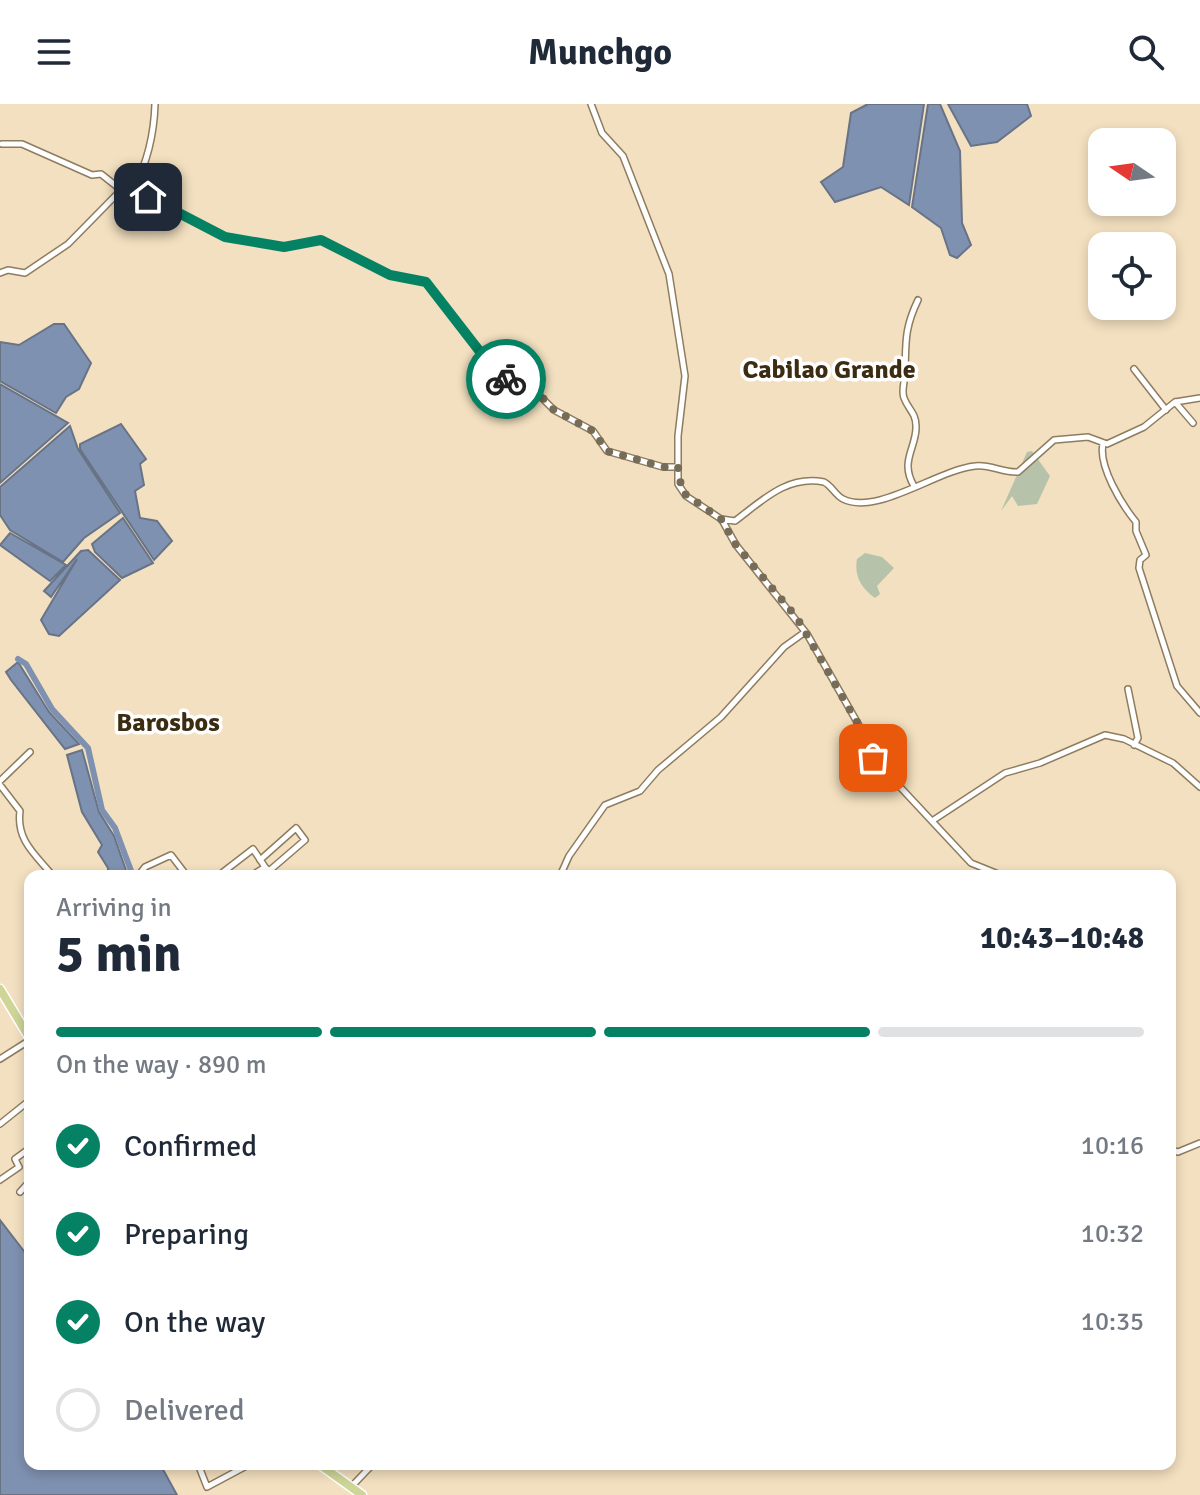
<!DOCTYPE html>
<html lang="en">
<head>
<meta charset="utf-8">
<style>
  body { margin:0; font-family:Signika,sans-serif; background:#f2f2f3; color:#1f2937; height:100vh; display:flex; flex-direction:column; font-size:30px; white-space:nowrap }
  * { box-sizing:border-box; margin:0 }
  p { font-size:26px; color:#747a83 }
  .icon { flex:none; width:44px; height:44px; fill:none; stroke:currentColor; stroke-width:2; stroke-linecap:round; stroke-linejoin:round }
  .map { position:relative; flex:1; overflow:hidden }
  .panel { position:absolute; left:24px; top:766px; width:1152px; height:600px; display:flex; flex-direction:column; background:#fff; border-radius:16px; box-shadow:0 4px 12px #0003 }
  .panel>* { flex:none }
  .needle { width:52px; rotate:283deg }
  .tools { position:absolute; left:1088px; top:24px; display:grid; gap:16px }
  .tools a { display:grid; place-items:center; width:88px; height:88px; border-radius:16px; background:#fff; box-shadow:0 4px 12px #0003; font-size:40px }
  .pin { position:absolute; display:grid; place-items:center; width:68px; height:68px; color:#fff; margin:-34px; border-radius:16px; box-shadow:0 4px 12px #0006 }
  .courier { position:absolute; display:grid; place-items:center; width:80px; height:80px; margin:-40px; border:6px solid #048263; border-radius:50%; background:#fff; color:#222; box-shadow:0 2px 10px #0007 }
  .head em { font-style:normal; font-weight:800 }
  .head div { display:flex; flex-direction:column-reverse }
  .head { display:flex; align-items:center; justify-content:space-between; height:136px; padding:0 32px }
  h1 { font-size:52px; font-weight:800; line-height:60px }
  .bar { display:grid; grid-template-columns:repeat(4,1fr); gap:12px 8px; align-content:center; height:96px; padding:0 32px }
  .bar i { height:10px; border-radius:6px; background:#e0e1e3 }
  .bar .active { background:#048263 }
  .bar p { grid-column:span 4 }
  ol { padding:0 32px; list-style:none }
  li { display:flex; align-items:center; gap:24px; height:88px }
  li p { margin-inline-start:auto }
  li .icon { padding:8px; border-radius:50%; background:#048263; color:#fff; stroke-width:4 }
  li:last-child { color:#747a83 }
  li i { width:44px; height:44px; border:4px solid #e0e1e3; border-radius:50% }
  header { display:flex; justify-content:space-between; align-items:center; height:104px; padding:0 32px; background:#fff; font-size:36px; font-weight:800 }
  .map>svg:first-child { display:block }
  .green { fill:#b7c2aa }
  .water { fill:#7f91b1; stroke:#687386; stroke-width:2 }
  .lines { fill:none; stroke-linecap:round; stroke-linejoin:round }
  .river { stroke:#7f91b1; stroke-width:6 }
  .minor-casing { stroke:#8e7c5f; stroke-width:8 }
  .major-casing { stroke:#fff; stroke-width:11 }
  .minor { stroke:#fff; stroke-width:5 }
  .major { stroke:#ced597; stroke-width:8 }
  .done { stroke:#776c58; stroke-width:8; stroke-dasharray:0 14.4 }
  .route { stroke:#048263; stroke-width:10 }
  .labels { text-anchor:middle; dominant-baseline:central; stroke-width:7; stroke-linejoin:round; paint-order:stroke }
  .quarter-label { font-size:26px; font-weight:bold; fill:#3c2d12; stroke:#fff }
</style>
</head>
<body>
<header><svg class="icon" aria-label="menu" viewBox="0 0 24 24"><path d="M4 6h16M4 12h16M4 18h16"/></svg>Munchgo<svg class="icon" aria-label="search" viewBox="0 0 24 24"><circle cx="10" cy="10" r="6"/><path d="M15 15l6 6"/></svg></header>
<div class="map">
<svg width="1200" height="1391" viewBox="0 0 1200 1391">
  <rect width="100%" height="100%" fill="#f3e0c0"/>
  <!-- green -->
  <path class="green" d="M 1032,347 L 1050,372 L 1037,400 L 1018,402 L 1012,392 L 1001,407 L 1027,348 Z
    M 865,449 L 882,453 L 894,464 L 877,482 L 880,490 L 875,494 C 861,484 854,472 857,455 Z"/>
  <!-- water -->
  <path class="water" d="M 868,0 L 924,0 L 909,101 L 881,83 L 835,98 L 821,78 L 843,63 L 851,9 Z
    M 928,0 L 940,0 L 960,47 L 962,119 L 971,141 L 957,154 L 950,151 L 941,124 L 912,103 Z
    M 948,0 L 1027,0 L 1031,12 L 997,38 L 971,42 Z
    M 54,220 L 64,220 L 91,259 L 79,285 L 66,293 L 56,309 L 0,277 L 0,238 L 19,241 Z
    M 0,280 L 68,319 L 0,379 Z
    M 121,320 L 146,355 L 140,360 L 144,381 L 135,387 L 140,414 L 157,417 L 172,437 L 154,456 L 80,345 L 80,340 Z
    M 70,322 L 78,345 L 120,409 L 84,434 L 63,458 L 10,426 L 0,411 L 0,383 Z
    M 123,414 L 153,459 L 122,474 L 95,448 L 92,440 Z
    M 10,429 L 66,461 L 50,477 L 0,441 Z
    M 88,446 L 120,476 L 59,532 L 49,530 L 41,516 L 77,455 L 51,493 L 44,487 L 81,447 Z
    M 18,558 L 49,608 L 79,640 L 65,645 L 11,576 L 6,568 Z
    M 82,646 L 99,708 L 114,732 L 128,772 L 108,772 L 108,764 L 98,748 L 102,741 L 82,708 L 67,651 Z
    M 0,1116 L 30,1155 L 30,1360 L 160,1360 L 177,1391 L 0,1391 Z"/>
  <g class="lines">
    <!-- river -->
    <path class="river" d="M 18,555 L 26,560 L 52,605 L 88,644 L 102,706 L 115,724 L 133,772"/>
    <!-- minor casing -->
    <g class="minor-casing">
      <path id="minor" d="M 591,0 L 602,29 L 623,52 L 669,170 L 685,272 L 678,332 L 678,380 L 686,392 L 721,415 L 735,417 C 763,396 787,371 824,378 C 832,382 835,391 843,395 C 877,412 937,366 975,362 C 990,360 1003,369 1018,368 L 1054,336 L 1088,333 L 1107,340 L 1144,323 L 1175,298 L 1200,294
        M 2,40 L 22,40 L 92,71 L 101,70 L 120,85
        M 134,86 C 147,57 154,32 155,0
        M 0,169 L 8,166 L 25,169 L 68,140 L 123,84 L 134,86 L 225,133 L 284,143 L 321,136 L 390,171 L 426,178 L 498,271 L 530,282 L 554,306 L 593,327 L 607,347 L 663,363 L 678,363
        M 1134,265 L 1166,306
        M 1175,298 L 1193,319
        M 1103,340 C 1098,362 1122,401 1136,418 L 1136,427 L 1146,451 L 1140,456 L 1139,464 L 1177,582 L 1200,609
        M 914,382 C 899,357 917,343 916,322 C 916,309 908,305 904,294 C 901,287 905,277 905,269 C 906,239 904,225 918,196
        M 722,416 L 736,441 L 807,530 L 861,625 L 873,654 L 971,759 L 1003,772
        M 1128,585 L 1138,634 L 1134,641
        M 0,677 L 30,648
        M 0,681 L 20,707 C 16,737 36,751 53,772
        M 932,717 L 1005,669 L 1040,659 L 1105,631 L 1124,635 L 1173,659 L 1200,683
        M 260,756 L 296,724 L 305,736 L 269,767 L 265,763
        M 138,772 L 145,763 L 171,751 L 187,772
        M 176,772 L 182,767
        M 218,772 L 253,745 L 265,763 L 251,772
        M 560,772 L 569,752 L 605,701 L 640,687 L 658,666 L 721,613 L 784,543 L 805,528
        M 0,955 L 30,936
        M 0,1020 L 30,996
        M 1170,1046 L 1178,1048 L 1200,1039
        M 0,1076 L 19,1063 L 15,1055 L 30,1044
        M 20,1088 L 30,1077
        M 198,1360 L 207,1383 L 250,1360
        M 351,1383 L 373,1360"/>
    </g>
    <!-- major casing -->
    <g class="major-casing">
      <path id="major" d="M 0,885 L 30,935
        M 319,1360 L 362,1391"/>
    </g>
    <!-- minor -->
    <use href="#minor" class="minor"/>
    <!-- major -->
    <use href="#major" class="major"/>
  </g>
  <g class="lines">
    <!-- done -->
    <path class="done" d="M 506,275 L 535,286 L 554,306 L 593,327 L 607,347 L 663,363 L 678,363 L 682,388 L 721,415 L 736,441 L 797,514 L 861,625 L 873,654"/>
    <!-- route -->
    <path class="route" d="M 148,93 L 225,133 L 284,143 L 321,136 L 390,171 L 426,178 L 498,271 L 506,275"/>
  </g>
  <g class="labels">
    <!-- quarter labels -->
    <g class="quarter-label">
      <text x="829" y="266">Cabilao Grande</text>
      <text x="168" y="619">Barosbos</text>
    </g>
  </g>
</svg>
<div class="tools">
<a><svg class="needle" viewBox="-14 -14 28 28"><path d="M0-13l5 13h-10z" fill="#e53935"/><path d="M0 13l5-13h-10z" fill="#747a83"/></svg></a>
<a><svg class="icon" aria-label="locate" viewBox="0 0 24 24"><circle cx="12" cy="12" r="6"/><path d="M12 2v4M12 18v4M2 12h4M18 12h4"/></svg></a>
</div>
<div class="pin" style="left:873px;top:654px;background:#ea580c"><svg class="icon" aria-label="bag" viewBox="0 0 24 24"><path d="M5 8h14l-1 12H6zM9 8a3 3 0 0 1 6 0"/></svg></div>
<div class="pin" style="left:148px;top:93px;background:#1f2937"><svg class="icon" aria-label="home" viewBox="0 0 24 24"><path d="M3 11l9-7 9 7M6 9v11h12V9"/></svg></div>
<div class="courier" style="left:506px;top:275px"><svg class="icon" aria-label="bike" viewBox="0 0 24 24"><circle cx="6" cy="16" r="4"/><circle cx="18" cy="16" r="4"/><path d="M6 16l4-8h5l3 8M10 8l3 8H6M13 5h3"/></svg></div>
<section class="panel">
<div class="head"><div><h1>5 min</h1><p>Arriving in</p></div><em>10:43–10:48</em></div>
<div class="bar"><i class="active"></i><i class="active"></i><i class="active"></i><i></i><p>On the way · 890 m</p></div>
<ol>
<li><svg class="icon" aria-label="check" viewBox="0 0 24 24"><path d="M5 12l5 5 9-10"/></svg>Confirmed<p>10:16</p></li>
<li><svg class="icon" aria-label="check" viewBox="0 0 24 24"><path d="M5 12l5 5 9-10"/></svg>Preparing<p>10:32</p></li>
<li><svg class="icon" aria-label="check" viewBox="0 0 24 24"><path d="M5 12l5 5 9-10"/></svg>On the way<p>10:35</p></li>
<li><i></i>Delivered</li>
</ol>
</section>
</div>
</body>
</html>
